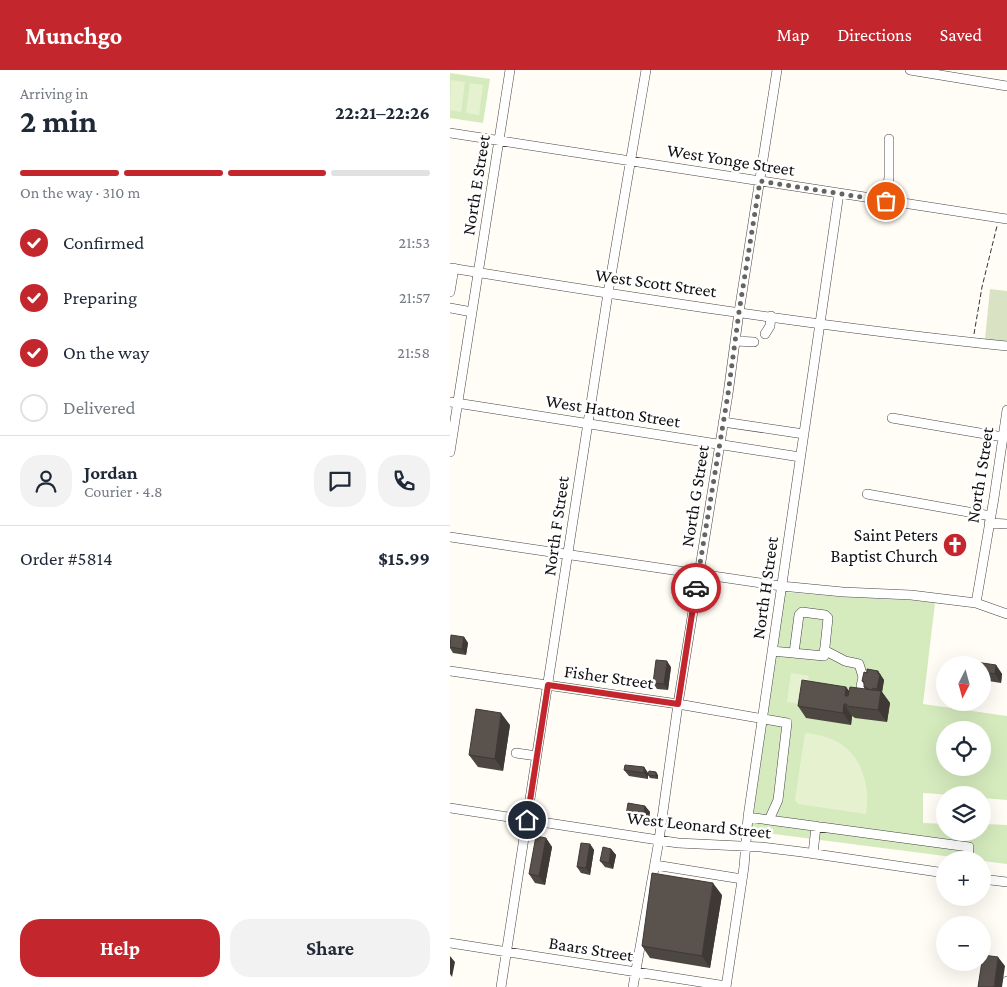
<!DOCTYPE html>
<html lang="en">
<head>
<meta charset="utf-8">
<style>
  body { margin:0; font-family:"Crimson Pro",serif; background:#f2f2f3; color:#1f2937; height:100vh; display:flex; flex-direction:column; font-size:19px; white-space:nowrap }
  * { box-sizing:border-box; margin:0 }
  p { font-size:16px; color:#747a83 }
  .icon { flex:none; width:28px; height:28px; fill:none; stroke:currentColor; stroke-width:2; stroke-linecap:round; stroke-linejoin:round }
  .map { position:relative; flex:1; overflow:hidden }
  .drawer { display:flex; flex-direction:column; background:#fff; width:450px }
  .drawer>* { flex:none }
  .needle { width:32px; rotate:186deg }
  .controls { position:absolute; left:486px; top:586px; display:grid; gap:10px }
  .controls a { display:grid; place-items:center; width:55px; height:55px; border-radius:50%; background:#fff; box-shadow:0 5px 20px #0002; font-size:25px }
  .pin { position:absolute; display:grid; place-items:center; width:42px; height:42px; color:#fff; margin:-21px; border:2px solid #fff; border-radius:50%; box-shadow:0 1px 5px #0007 }
  .courier { position:absolute; display:grid; place-items:center; width:50px; height:50px; margin:-25px; border:4px solid #c4262e; border-radius:50%; background:#fff; color:#222; box-shadow:0 1px 6px #0007 }
  .overview em { font-style:normal; font-weight:700 }
  .overview div { display:flex; flex-direction:column-reverse }
  .overview { display:flex; align-items:center; justify-content:space-between; height:85px; padding:0 20px }
  h1 { font-size:32px; font-weight:700; line-height:38px }
  .bar { display:grid; grid-template-columns:repeat(4,1fr); gap:8px 5px; align-content:center; height:60px; padding:0 20px }
  .bar i { height:6px; border-radius:4px; background:#e0e1e3 }
  .bar .active { background:#c4262e }
  .bar p { grid-column:span 4 }
  .line { display:flex; align-items:center; gap:12px; padding:0 20px; border-top:1px solid #e0e1e3 }
  .line div { flex:1 }
  .round { display:grid; place-items:center; flex:none; width:52px; height:52px; border-radius:20px; background:#f2f2f3 }
  ol { padding:0 20px; list-style:none }
  li { display:flex; align-items:center; gap:15px; height:55px }
  li p { margin-inline-start:auto }
  li .icon { padding:5px; border-radius:50%; background:#c4262e; color:#fff; stroke-width:4 }
  li:last-child { color:#747a83 }
  li i { width:28px; height:28px; border:2px solid #e0e1e3; border-radius:50% }
  .cta { display:flex; gap:10px; margin-top:auto; padding:10px 20px }
  .cta a { flex:1; height:58px; border-radius:20px; background:#c4262e; color:#fff; font-size:20px; font-weight:700; line-height:58px; text-align:center }
  .cta a+a { background:#f2f2f3; color:#1f2937 }
  header { display:flex; align-items:center; gap:30px; box-sizing:border-box; height:70px; padding:0 25px; background:#c4262e; color:#fff }
  header strong { font-size:24px }
  nav { display:flex; gap:28px; margin-inline-start:auto; font-size:18px }
  main { display:flex; flex:1; min-height:0 }
  .map>svg:first-child { display:block }
  .green { fill:#d5ebbd; fill-rule:evenodd }
  .cemetery { fill:#d9e3c4 }
  .pitch { fill:#e6f2cf }
  .lines { fill:none; stroke-linecap:round; stroke-linejoin:round }
  .minor-casing { stroke:#444; stroke-width:10 }
  .path { stroke:#333; stroke-width:1; stroke-dasharray:5 2.5; stroke-linecap:butt }
  .minor { stroke:#fff; stroke-width:9 }
  .wall { fill:#4d4742 }
  .shaded-wall { fill:#3f3936 }
  .building { fill:#5a524d; stroke:#3f3936 }
  .done { stroke:#646461; stroke-width:5; stroke-dasharray:0 9 }
  .route { stroke:#c4262e; stroke-width:6 }
  .labels { text-anchor:middle; dominant-baseline:central; stroke-width:5; stroke-linejoin:round; paint-order:stroke }
  .street-label { font-size:18px; fill:#111; stroke:#fff }
  .poi-label { font-size:18px; fill:#111; stroke:#fff; text-anchor:end }
</style>
</head>
<body>
<header>
<strong>Munchgo</strong>
<nav><a>Map</a><a>Directions</a><a>Saved</a></nav>
</header>
<main>
<section class="drawer">
<div class="overview"><div><h1>2 min</h1><p>Arriving in</p></div><em>22:21–22:26</em></div>
<div class="bar"><i class="active"></i><i class="active"></i><i class="active"></i><i></i><p>On the way · 310 m</p></div>
<ol>
<li><svg class="icon" aria-label="check" viewBox="0 0 24 24"><path d="M5 12l5 5 9-10"/></svg>Confirmed<p>21:53</p></li>
<li><svg class="icon" aria-label="check" viewBox="0 0 24 24"><path d="M5 12l5 5 9-10"/></svg>Preparing<p>21:57</p></li>
<li><svg class="icon" aria-label="check" viewBox="0 0 24 24"><path d="M5 12l5 5 9-10"/></svg>On the way<p>21:58</p></li>
<li><i></i>Delivered</li>
</ol>
<div class="line" style="height:90px"><a class="round"><svg class="icon" aria-label="person" viewBox="0 0 24 24"><circle cx="12" cy="8" r="4"/><path d="M4 21q1-7 8-7t8 7"/></svg></a><div><b>Jordan</b><p>Courier · 4.8</p></div><a class="round"><svg class="icon" aria-label="chat" viewBox="0 0 24 24"><path d="M4 5h16v11H9l-5 4z"/></svg></a><a class="round"><svg class="icon" aria-label="phone" viewBox="0 0 24 24"><path d="M5 4h4l2 5-3 2q2 4 5 5l2-3 5 2v4C11 20 4 13 5 4z"/></svg></a></div>
<div class="line" style="height:65px"><div>Order #5814</div><b>$15.99</b></div>
<div class="cta"><a>Help</a><a>Share</a></div>
</section>
<div class="map">
<svg width="557" height="917" viewBox="0 0 557 917">
  <rect width="100%" height="100%" fill="#fffdf5"/>
  <!-- green -->
  <path class="green" d="M 0,3 L 40,9 L 33,53 L 0,48 Z
    M 335,522 L 393,527 L 460,530 L 485,533 L 473,634 L 557,646 L 557,730 L 533,728 L 532,725 L 503,725 L 473,723 L 473,753 L 495,754 L 495,762 L 532,762 L 533,754 L 557,755 L 557,794 L 301,761 ZM 495,660 L 532,660 L 532,698 L 495,698 Z"/>
  <!-- cemetery -->
  <path class="cemetery" d="M 540,219 L 557,221 L 557,272 L 535,269 Z"/>
  <!-- pitch -->
  <path class="pitch" d="M 1,10 L 15,12 L 11,42 L 0,40 Z
    M 20,13 L 33,15 L 29,45 L 16,43 Z
    M 341,603 L 359,606 L 355,635 L 337,632 Z
    M 355,663 C 363,664 371,665 379,668 C 410,679 421,713 416,744 L 348,734 L 345,730 Z"/>
  <g class="lines">
    <!-- minor casing -->
    <g class="minor-casing">
      <path id="minor" d="M 460,0 L 557,16
        M 0,63 L 557,149
        M 436,131 L 439,107 L 439,69
        M 0,198 C 185,228 371,257 557,276
        M 0,222 L 4,198
        M 0,238 L 22,242
        M 315,264 L 320,256 L 321,246
        M 286,271 L 304,272
        M 0,332 L 350,387
        M 442,348 L 553,367
        M 273,352 L 354,364
        M 0,382 L 60,0
        M 417,424 L 541,446
        M 539,453 L 557,454
        M 0,467 L 331,516 L 393,522 L 461,525 L 526,533 L 557,544
        M 526,533 L 544,428 L 557,340
        M 374,580 L 395,591 L 409,594 L 413,607 L 411,616
        M 322,581 L 374,586 L 378,548 L 375,545 L 352,542 L 349,545 L 344,583
        M 0,601 L 228,634 L 337,653 L 328,730 L 319,750 L 298,747
        M 66,683 L 87,686
        M 0,738 L 228,773 L 311,777 L 352,782 L 495,803
        M 319,750 L 519,777 L 518,790
        M 363,784 L 366,756
        M 205,795 L 292,809
        M 532,809 L 557,812
        M 0,873 L 276,916
        M 51,917 L 158,223 L 196,0
        M 183,917 L 209,770 L 228,634 L 278,324 L 289,242 L 327,0
        M 276,917 L 294,797 L 298,747 L 389,123
        M 556,917 L 557,911"/>
    </g>
    <!-- path -->
    <path class="path" d="M 524,264 L 532,217 L 547,156"/>
    <!-- minor -->
    <use href="#minor" class="minor"/>
  </g>
  <!-- wall -->
  <path class="wall" d="M 14,567 L 18,573 L 16,585 L 3,583 L 0,578 L 0,571 Z
    M 532,595 L 546,595 L 552,604 L 551,613 L 532,610 Z
    M 221,597 L 218,620 L 207,619 L 203,613 Z
    M 428,601 L 434,610 L 432,622 L 440,633 L 437,652 L 405,648 L 402,646 L 401,655 L 356,648 L 348,636 L 396,617 L 399,621 L 415,619 L 414,617 L 414,614 L 412,611 L 417,603 Z
    M 60,655 L 53,701 L 28,697 L 19,685 Z
    M 194,697 L 198,703 L 208,705 L 208,709 L 200,708 L 198,705 L 198,709 L 179,706 L 174,700 Z
    M 195,736 L 200,742 L 198,754 L 180,751 L 176,745 Z
    M 96,768 L 102,777 L 95,815 L 85,813 L 79,804 Z
    M 140,774 L 144,780 L 140,805 L 131,803 L 127,797 Z
    M 161,779 L 166,785 L 163,799 L 155,797 L 150,791 Z
    M 272,825 L 260,898 L 200,888 L 192,876 Z"/>
  <!-- shaded-wall -->
  <path class="shaded-wall" d="M 14,567 L 18,573 L 16,585 L 12,579 Z
    M 217,591 L 221,597 L 218,620 L 214,614 Z
    M 546,595 L 552,604 L 551,613 L 545,604 Z
    M 428,601 L 434,610 L 432,622 L 440,633 L 437,652 L 428,640 L 431,624 L 427,619 Z
    M 396,617 L 405,629 L 403,638 L 395,626 Z
    M 394,634 L 402,646 L 401,655 L 393,643 Z
    M 51,643 L 60,655 L 53,701 L 45,689 Z
    M 194,697 L 198,703 L 198,709 L 194,703 Z
    M 206,702 L 208,705 L 208,709 L 206,706 Z
    M 195,736 L 200,742 L 198,754 L 193,748 Z
    M 96,768 L 102,777 L 95,815 L 89,806 Z
    M 140,774 L 144,780 L 140,805 L 136,798 Z
    M 161,779 L 166,785 L 163,799 L 159,793 Z
    M 263,813 L 272,825 L 260,898 L 252,886 Z
    M 0,886 L 5,892 L 2,907 L 0,904 Z
    M 548,887 L 555,896 L 552,917 L 544,917 Z"/>
  <!-- building -->
  <path class="building" d="M 1,565 L 14,567 L 12,579 L 0,577 Z
    M 206,590 L 217,591 L 214,614 L 203,613 Z
    M 512,590 L 546,595 L 545,604 L 532,602 L 532,595 L 511,595 Z
    M 417,599 L 428,601 L 428,604 L 430,604 L 427,619 L 423,618 L 423,620 L 417,619 L 417,618 L 414,617 L 414,612 L 412,611 L 414,602 L 417,603 Z
    M 352,610 L 396,617 L 395,626 L 398,626 L 400,617 L 431,621 L 428,640 L 396,636 L 397,634 L 394,634 L 393,643 L 348,636 Z
    M 26,639 L 51,643 L 45,689 L 19,685 Z
    M 175,695 L 194,697 L 194,703 L 174,700 Z
    M 199,701 L 206,702 L 206,706 L 198,705 Z
    M 178,733 L 195,736 L 193,748 L 176,745 Z
    M 86,766 L 96,768 L 89,806 L 79,804 Z
    M 131,773 L 140,774 L 136,798 L 127,797 Z
    M 153,777 L 161,779 L 159,793 L 150,791 Z
    M 202,803 L 263,813 L 252,886 L 192,876 Z
    M 533,885 L 548,887 L 544,917 L 528,917 Z"/>
  <g class="lines">
    <!-- done -->
    <path class="done" d="M 246,518 L 278,324 L 289,242 L 310,111 L 436,131"/>
    <!-- route -->
    <path class="route" d="M 77,750 L 98,615 L 228,634 L 246,518"/>
  </g>
  <!-- icons -->
  <defs>
    <g id="church-disc" transform="scale(1.25)"><circle r="9.5" fill="#c4262e" stroke="#fff"/><path d="M-1.2-6h2.4v3.5h3.3v2.4h-3.3V6h-2.4V-.1h-3.3v-2.4h3.3Z" fill="#fff"/></g>
  </defs>
  <g fill-rule="evenodd">
    <use href="#church-disc" x="505" y="475"/>
  </g>
  <g class="labels">
    <!-- street labels -->
    <g class="street-label">
      <text transform="translate(281 90) rotate(9)">West Yonge Street</text>
      <text transform="translate(26 115) rotate(-81)">North E Street</text>
      <text transform="translate(206 213) rotate(8)">West Scott Street</text>
      <text transform="translate(163 341) rotate(9)">West Hatton Street</text>
      <text transform="translate(530 405) rotate(-81)">North I Street</text>
      <text transform="translate(245 426) rotate(-81)">North G Street</text>
      <text transform="translate(106 456) rotate(-82)">North F Street</text>
      <text transform="translate(315 518) rotate(-82)">North H Street</text>
      <text transform="translate(159 607) rotate(8)">Fisher Street</text>
      <text transform="translate(249 755) rotate(6)">West Leonard Street</text>
      <text transform="translate(141 879) rotate(9)">Baars Street</text>
    </g>
    <!-- poi labels -->
    <g class="poi-label">
      <text x="488" y="465">Saint Peters<tspan x="488" dy="21">Baptist Church</tspan></text>
    </g>
  </g>
</svg>
<div class="controls">
<a><svg class="needle" viewBox="-14 -14 28 28"><path d="M0-13l5 13h-10z" fill="#e53935"/><path d="M0 13l5-13h-10z" fill="#747a83"/></svg></a>
<a><svg class="icon" aria-label="locate" viewBox="0 0 24 24"><circle cx="12" cy="12" r="6"/><path d="M12 2v4M12 18v4M2 12h4M18 12h4"/></svg></a>
<a><svg class="icon" aria-label="layers" viewBox="0 0 24 24"><path d="M12 4l9 5-9 5-9-5zM3 14l9 5 9-5"/></svg></a>
<a>+</a>
<a>−</a>
</div>
<div class="pin" style="left:436px;top:131px;background:#ea580c"><svg class="icon" aria-label="bag" viewBox="0 0 24 24"><path d="M5 8h14l-1 12H6zM9 8a3 3 0 0 1 6 0"/></svg></div>
<div class="pin" style="left:77px;top:750px;background:#1f2937"><svg class="icon" aria-label="home" viewBox="0 0 24 24"><path d="M3 11l9-7 9 7M6 9v11h12V9"/></svg></div>
<div class="courier" style="left:246px;top:518px"><svg class="icon" aria-label="car" viewBox="0 0 24 24"><path d="M5 17H2v-5l4-1 3-4h7l3 4 3 1v5h-3M9 17h6M6 11h13"/><circle cx="7" cy="17" r="2"/><circle cx="17" cy="17" r="2"/></svg></div>
</div>
</main>
</body>
</html>
